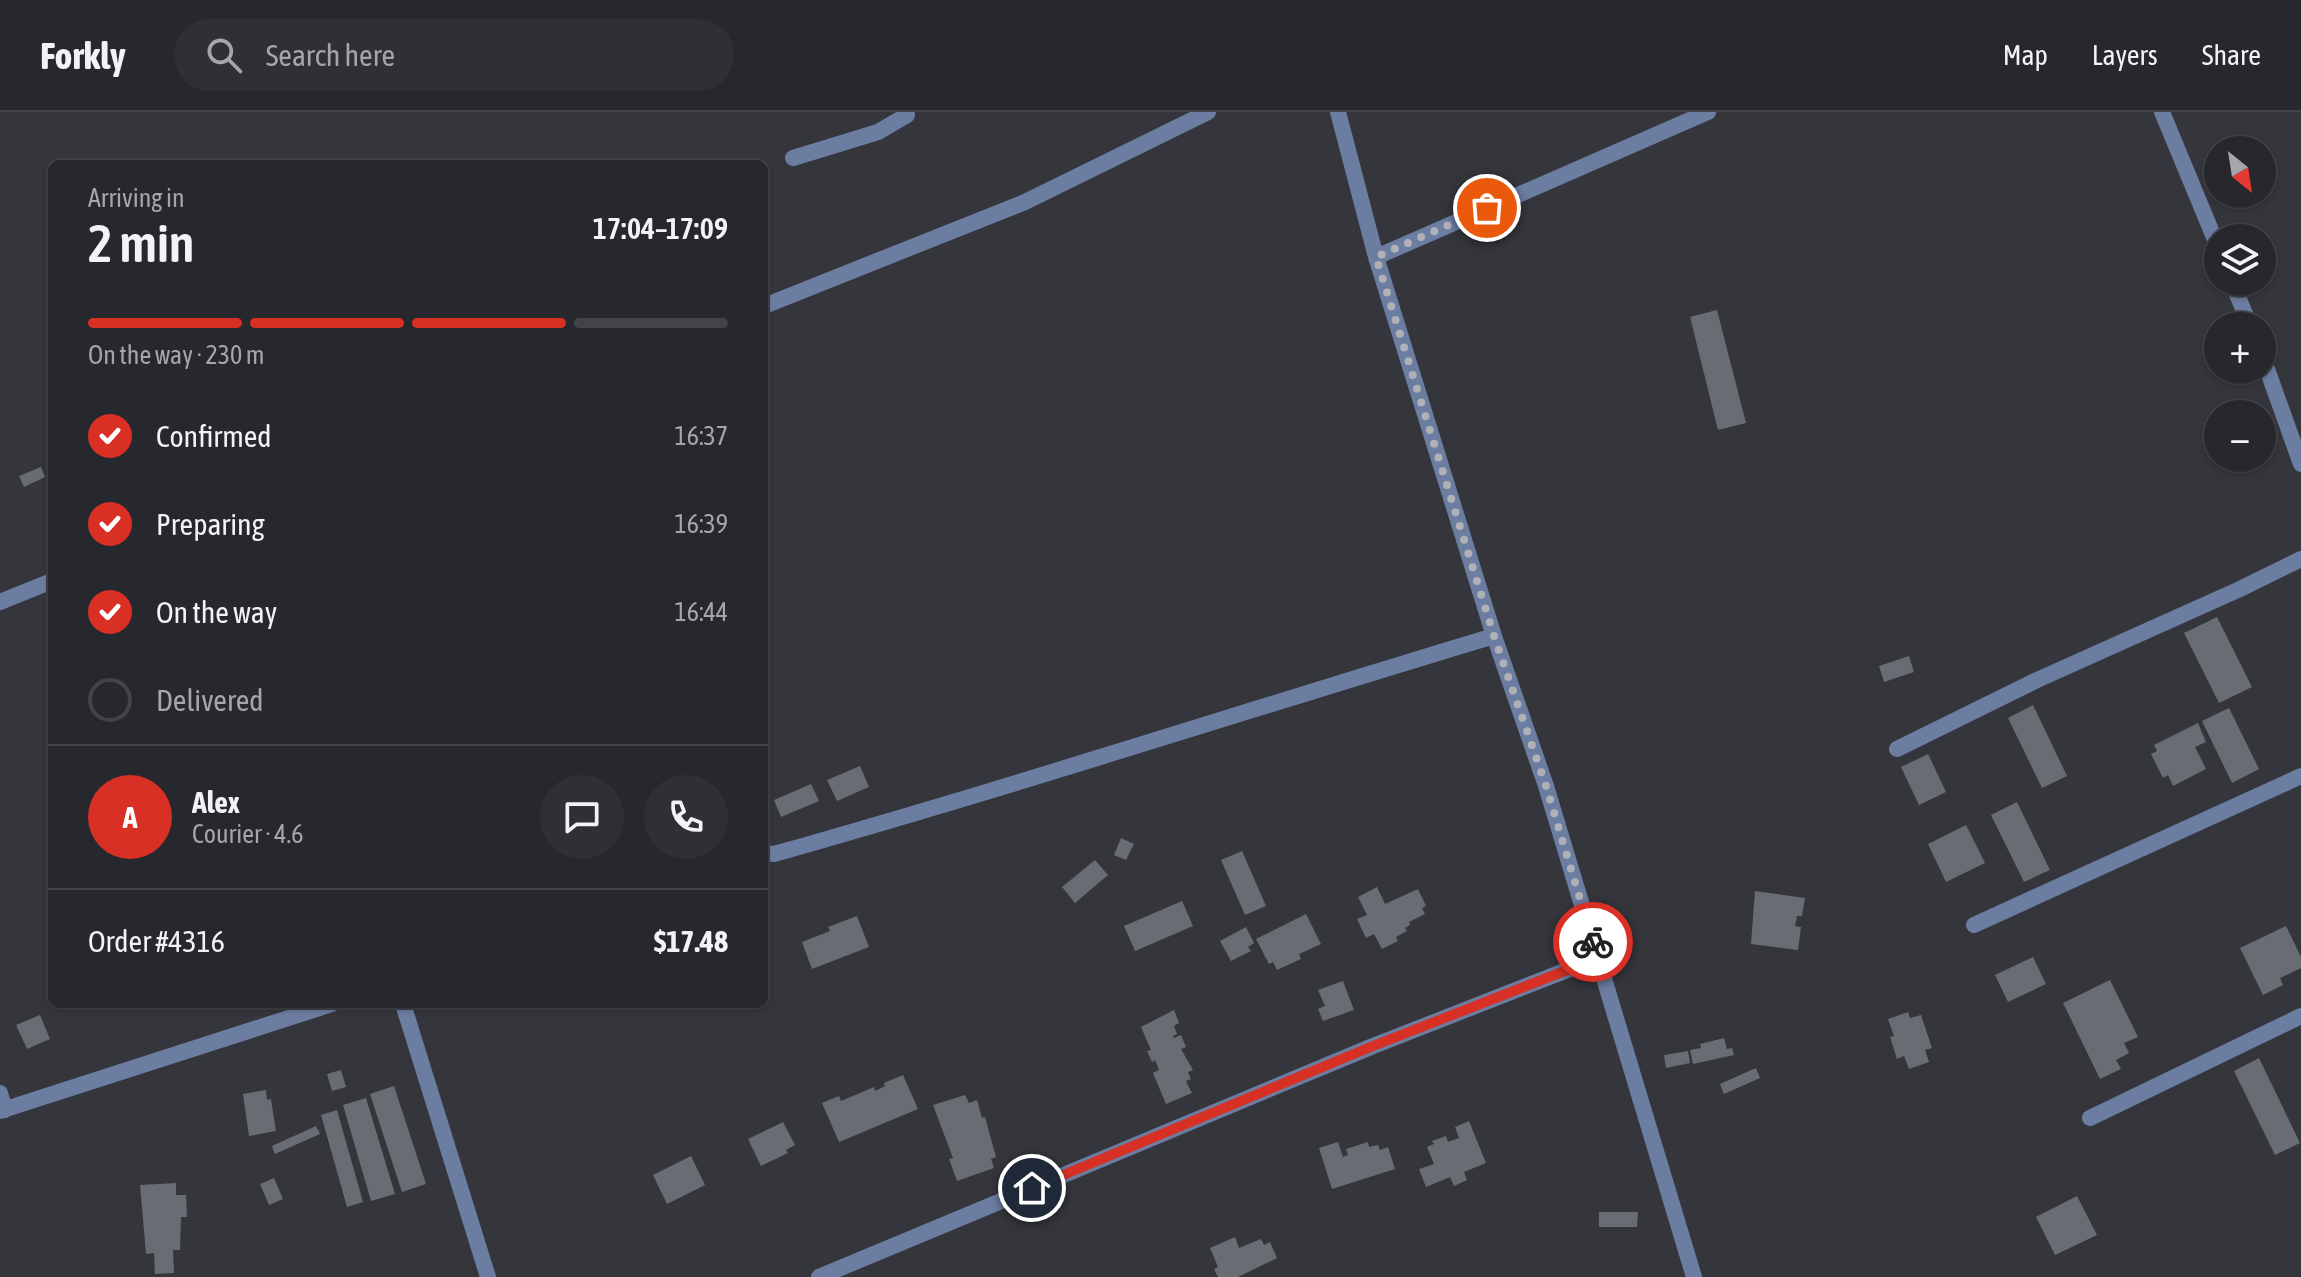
<!DOCTYPE html>
<html lang="en">
<head>
<meta charset="utf-8">
<style>
  body { margin:0; font-family:"Asap Condensed",sans-serif; background:#2f3035; color:#f1f3f6; height:100vh; display:flex; flex-direction:column; font-size:30px; white-space:nowrap }
  * { box-sizing:border-box; margin:0 }
  p { font-size:26px; color:#a4a6aa }
  .icon { flex:none; width:44px; height:44px; fill:none; stroke:currentColor; stroke-width:2; stroke-linecap:round; stroke-linejoin:round }
  .map { position:relative; flex:1; overflow:hidden }
  .sheet { position:absolute; left:48px; top:48px; width:720px; height:848px; display:flex; flex-direction:column; background:#27282d; border-radius:12px; box-shadow:0 2px 6px #0004,0 0 0 2px #434449 }
  .sheet>* { flex:none }
  .needle { width:52px; rotate:150deg }
  .tools { position:absolute; left:2204px; top:24px; display:grid; gap:16px }
  .tools a { display:grid; place-items:center; width:72px; height:72px; border-radius:50%; background:#27282d; box-shadow:0 2px 6px #0004,0 0 0 2px #434449; font-size:40px }
  .pin { position:absolute; display:grid; place-items:center; width:68px; height:68px; color:#fff; margin:-34px; border:4px solid #fff; border-radius:50%; box-shadow:0 2px 8px #0007 }
  .courier { position:absolute; display:grid; place-items:center; width:80px; height:80px; margin:-40px; border:6px solid #d93025; border-radius:50%; background:#fff; color:#222; box-shadow:0 2px 10px #0007 }
  .summary em { font-style:normal; font-weight:600 }
  .summary div { display:flex; flex-direction:column-reverse }
  .summary { display:flex; align-items:center; justify-content:space-between; height:136px; padding:0 40px }
  h1 { font-size:52px; font-weight:600; line-height:60px }
  .bar { display:grid; grid-template-columns:repeat(4,1fr); gap:12px 8px; align-content:center; height:96px; padding:0 40px }
  .bar i { height:10px; border-radius:6px; background:#434449 }
  .bar .current { background:#d93025 }
  .bar p { grid-column:span 4 }
  .line { display:flex; align-items:center; gap:20px; padding:0 40px; border-top:2px solid #434449 }
  .line div { flex:1 }
  .round { display:grid; place-items:center; flex:none; width:84px; height:84px; border-radius:42px; background:#2f3035 }
  ol { padding:0 40px; list-style:none }
  li { display:flex; align-items:center; gap:24px; height:88px }
  li p { margin-inline-start:auto }
  li .icon { padding:8px; border-radius:50%; background:#d93025; color:#fff; stroke-width:4 }
  li:last-child { color:#a4a6aa }
  li i { width:44px; height:44px; border:4px solid #434449; border-radius:50% }
  header { display:flex; align-items:center; gap:48px; box-sizing:border-box; height:112px; padding:0 40px; background:#27282d; border-bottom:2px solid #434449 }
  header strong { font-size:38px }
  nav { display:flex; gap:44px; margin-inline-start:auto; font-size:28px }
  .search { width:560px; height:72px; background:#2f3035; display:flex; align-items:center; gap:20px; box-sizing:border-box; padding:0 28px; border-radius:44px; color:#a4a6aa; font-size:30px }
  .map>svg:first-child { display:block }
  .building { fill:#696c73 }
  .lines { fill:none; stroke-linecap:round; stroke-linejoin:round }
  .minor { stroke:#6c7da2; stroke-width:16 }
  .done { stroke:#b0b1b6; stroke-width:8; stroke-dasharray:0 14.4 }
  .route { stroke:#d93025; stroke-width:10 }
</style>
</head>
<body>
<header>
<strong>Forkly</strong>
<div class="search"><svg class="icon" aria-label="search" viewBox="0 0 24 24"><circle cx="10" cy="10" r="6"/><path d="M15 15l6 6"/></svg>Search here</div>
<nav><a>Map</a><a>Layers</a><a>Share</a></nav>
</header>
<div class="map">
<svg width="2301" height="1165" viewBox="0 0 2301 1165">
  <rect width="100%" height="100%" fill="#34363c"/>
  <!-- building -->
  <path class="building" d="M 1717,198 L 1746,311 L 1718,318 L 1690,205 Z
    M 41,355 L 45,365 L 24,375 L 19,364 Z
    M 2217,505 L 2252,575 L 2219,591 L 2184,521 Z
    M 1909,544 L 1914,560 L 1884,570 L 1879,554 Z
    M 2033,593 L 2067,664 L 2042,676 L 2008,606 Z
    M 2229,596 L 2259,657 L 2232,671 L 2202,609 Z
    M 2198,611 L 2206,630 L 2195,635 L 2206,657 L 2173,674 L 2168,663 L 2163,666 L 2151,642 L 2157,639 L 2154,633 Z
    M 1928,642 L 1946,680 L 1919,693 L 1901,655 Z
    M 860,654 L 869,675 L 837,689 L 827,668 Z
    M 811,672 L 819,689 L 781,705 L 774,688 Z
    M 2017,690 L 2050,758 L 2024,770 L 1991,703 Z
    M 1966,713 L 1985,751 L 1946,770 L 1928,732 Z
    M 1121,726 L 1134,732 L 1126,748 L 1114,743 Z
    M 1242,739 L 1266,794 L 1245,803 L 1221,748 Z
    M 1095,748 L 1108,763 L 1075,791 L 1062,775 Z
    M 1377,775 L 1385,792 L 1418,777 L 1426,794 L 1422,796 L 1425,802 L 1409,810 L 1410,813 L 1405,816 L 1407,819 L 1396,825 L 1398,829 L 1382,837 L 1374,822 L 1366,826 L 1357,807 L 1367,803 L 1358,785 Z
    M 1755,779 L 1805,786 L 1802,804 L 1797,804 L 1795,814 L 1801,815 L 1798,838 L 1751,832 Z
    M 1182,789 L 1193,814 L 1135,839 L 1124,814 Z
    M 1306,802 L 1321,832 L 1299,842 L 1301,847 L 1277,858 L 1273,850 L 1269,852 L 1256,827 Z
    M 857,804 L 869,835 L 812,857 L 802,830 L 830,819 L 828,815 Z
    M 2286,814 L 2301,845 L 2301,856 L 2280,866 L 2283,873 L 2263,883 L 2240,836 Z
    M 1246,815 L 1254,831 L 1248,835 L 1251,839 L 1231,849 L 1220,829 Z
    M 2033,845 L 2046,872 L 2008,890 L 1995,863 Z
    M 2110,868 L 2138,925 L 2124,931 L 2129,941 L 2116,948 L 2121,957 L 2100,967 L 2063,891 Z
    M 1343,869 L 1354,898 L 1323,909 L 1318,897 L 1325,894 L 1318,878 Z
    M 1174,898 L 1179,911 L 1174,914 L 1177,922 L 1173,924 L 1174,926 L 1181,923 L 1186,935 L 1181,937 L 1193,958 L 1188,960 L 1191,967 L 1186,969 L 1192,981 L 1166,992 L 1153,961 L 1159,958 L 1155,948 L 1152,950 L 1147,939 L 1151,938 L 1141,915 Z
    M 1908,900 L 1910,906 L 1921,903 L 1932,936 L 1925,938 L 1929,950 L 1909,957 L 1904,944 L 1897,947 L 1890,925 L 1894,924 L 1888,907 Z
    M 40,903 L 50,927 L 27,937 L 16,913 Z
    M 1724,926 L 1727,937 L 1732,936 L 1734,943 L 1693,952 L 1690,938 L 1701,936 L 1700,932 Z
    M 1688,939 L 1690,951 L 1666,956 L 1664,943 Z
    M 2259,946 L 2300,1031 L 2275,1043 L 2234,959 Z
    M 1756,956 L 1760,966 L 1724,982 L 1720,972 Z
    M 341,958 L 346,975 L 332,979 L 327,962 Z
    M 903,963 L 918,997 L 839,1030 L 822,991 L 839,984 L 841,989 L 874,975 L 875,979 L 885,974 L 884,971 Z
    M 394,974 L 426,1072 L 402,1080 L 370,982 Z
    M 266,978 L 267,988 L 271,987 L 276,1019 L 249,1024 L 243,982 Z
    M 965,983 L 969,991 L 977,988 L 982,1006 L 985,1005 L 996,1045 L 991,1047 L 994,1056 L 957,1069 L 949,1047 L 953,1046 L 933,993 Z
    M 366,986 L 395,1082 L 371,1089 L 343,993 Z
    M 337,998 L 363,1090 L 347,1095 L 321,1003 Z
    M 1469,1009 L 1486,1051 L 1464,1060 L 1467,1068 L 1454,1074 L 1450,1065 L 1426,1075 L 1419,1057 L 1434,1052 L 1427,1035 L 1434,1032 L 1432,1029 L 1446,1024 L 1448,1030 L 1459,1026 L 1455,1015 Z
    M 783,1010 L 795,1033 L 786,1038 L 788,1041 L 761,1054 L 748,1027 Z
    M 316,1014 L 320,1022 L 275,1042 L 272,1034 Z
    M 1338,1030 L 1343,1045 L 1348,1043 L 1346,1037 L 1368,1030 L 1369,1035 L 1378,1033 L 1380,1038 L 1388,1035 L 1395,1057 L 1332,1077 L 1319,1036 Z
    M 691,1044 L 705,1073 L 667,1092 L 653,1063 Z
    M 274,1066 L 283,1087 L 269,1093 L 260,1072 Z
    M 176,1071 L 176,1083 L 186,1083 L 187,1105 L 181,1105 L 180,1138 L 173,1138 L 174,1161 L 155,1162 L 154,1141 L 146,1142 L 140,1073 Z
    M 2077,1084 L 2097,1123 L 2055,1143 L 2036,1105 Z
    M 1599,1100 L 1638,1100 L 1637,1115 L 1599,1115 Z
    M 1235,1125 L 1239,1136 L 1261,1127 L 1264,1133 L 1270,1130 L 1277,1146 L 1238,1165 L 1218,1165 L 1214,1157 L 1218,1155 L 1210,1136 Z"/>
  <g class="lines">
    <!-- minor -->
    <path class="minor" d="M 1338,0 L 1376,145 L 1708,0
      M 2162,0 L 2218,135
      M 793,46 L 878,20 L 907,3 L 905,0
      M 1376,145 L 1494,524
      M 2232,170 L 2250,214
      M 764,194 L 1025,90 L 1208,0
      M 2262,243 L 2301,352
      M 0,490 L 52,469
      M 1897,637 L 2037,568 L 2240,477 L 2301,447
      M 764,741 L 774,742 C 1016,674 1254,596 1494,524 L 1546,674 L 1694,1165
      M 1974,813 L 2301,664
      M 403,892 L 488,1165
      M 0,981 L 5,998
      M 0,999 L 332,892
      M 2090,1006 L 2301,904
      M 819,1165 L 1373,934 L 1598,846"/>
  </g>
  <g class="lines">
    <!-- done -->
    <path class="done" d="M 1487,96 L 1376,145 L 1494,524 L 1546,674 L 1593,830"/>
    <!-- route -->
    <path class="route" d="M 1032,1076 L 1373,934 L 1598,846 L 1593,830"/>
  </g>
</svg>
<div class="tools">
<a><svg class="needle" viewBox="-14 -14 28 28"><path d="M0-13l5 13h-10z" fill="#e53935"/><path d="M0 13l5-13h-10z" fill="#a4a6aa"/></svg></a>
<a><svg class="icon" aria-label="layers" viewBox="0 0 24 24"><path d="M12 4l9 5-9 5-9-5zM3 14l9 5 9-5"/></svg></a>
<a>+</a>
<a>−</a>
</div>
<div class="pin" style="left:1487px;top:96px;background:#ea580c"><svg class="icon" aria-label="bag" viewBox="0 0 24 24"><path d="M5 8h14l-1 12H6zM9 8a3 3 0 0 1 6 0"/></svg></div>
<div class="pin" style="left:1032px;top:1076px;background:#1f2937"><svg class="icon" aria-label="home" viewBox="0 0 24 24"><path d="M3 11l9-7 9 7M6 9v11h12V9"/></svg></div>
<div class="courier" style="left:1593px;top:830px"><svg class="icon" aria-label="bike" viewBox="0 0 24 24"><circle cx="6" cy="16" r="4"/><circle cx="18" cy="16" r="4"/><path d="M6 16l4-8h5l3 8M10 8l3 8H6M13 5h3"/></svg></div>
<section class="sheet">
<div class="summary"><div><h1>2 min</h1><p>Arriving in</p></div><em>17:04–17:09</em></div>
<div class="bar"><i class="current"></i><i class="current"></i><i class="current"></i><i></i><p>On the way · 230 m</p></div>
<ol>
<li><svg class="icon" aria-label="check" viewBox="0 0 24 24"><path d="M5 12l5 5 9-10"/></svg>Confirmed<p>16:37</p></li>
<li><svg class="icon" aria-label="check" viewBox="0 0 24 24"><path d="M5 12l5 5 9-10"/></svg>Preparing<p>16:39</p></li>
<li><svg class="icon" aria-label="check" viewBox="0 0 24 24"><path d="M5 12l5 5 9-10"/></svg>On the way<p>16:44</p></li>
<li><i></i>Delivered</li>
</ol>
<div class="line" style="height:144px"><b class="round" style="background:#d93025;color:#fff">A</b><div><b>Alex</b><p>Courier · 4.6</p></div><a class="round"><svg class="icon" aria-label="chat" viewBox="0 0 24 24"><path d="M4 5h16v11H9l-5 4z"/></svg></a><a class="round"><svg class="icon" aria-label="phone" viewBox="0 0 24 24"><path d="M5 4h4l2 5-3 2q2 4 5 5l2-3 5 2v4C11 20 4 13 5 4z"/></svg></a></div>
<div class="line" style="height:104px"><div>Order #4316</div><b>$17.48</b></div>
</section>
</div>
</body>
</html>
